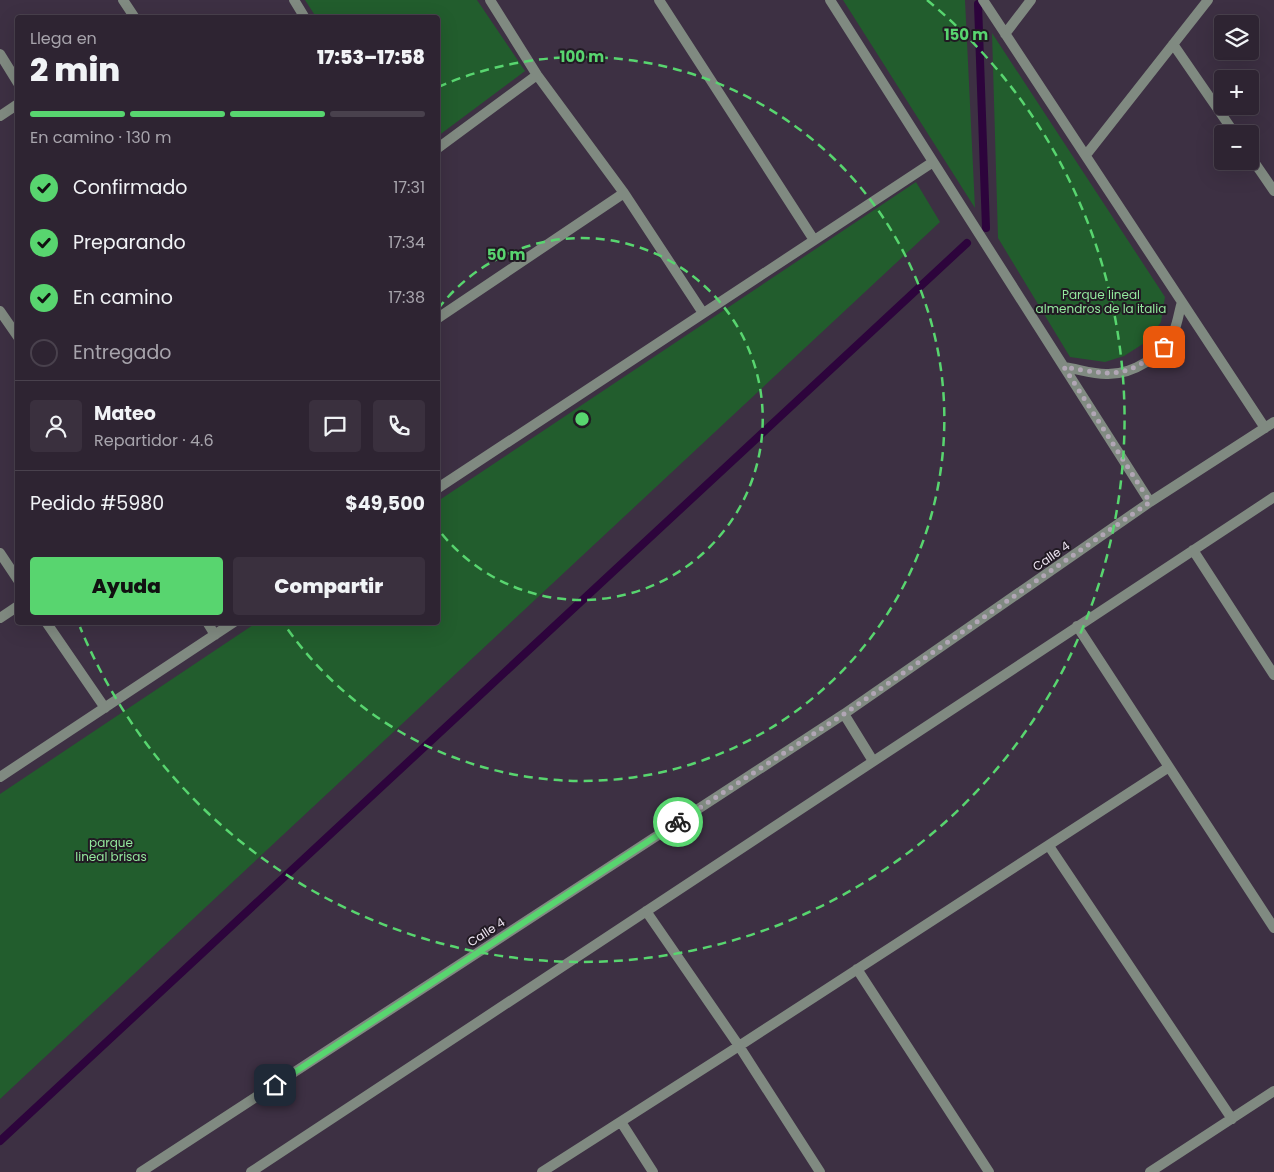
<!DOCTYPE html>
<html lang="es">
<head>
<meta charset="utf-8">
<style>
  body { margin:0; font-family:Poppins,sans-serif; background:#3a303e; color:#f1f3f6; height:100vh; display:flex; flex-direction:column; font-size:19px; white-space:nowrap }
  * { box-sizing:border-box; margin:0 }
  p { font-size:16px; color:#a7a4ac }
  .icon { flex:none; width:28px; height:28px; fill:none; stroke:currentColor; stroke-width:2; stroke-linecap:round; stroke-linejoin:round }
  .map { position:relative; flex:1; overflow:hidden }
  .details { position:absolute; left:15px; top:15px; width:425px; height:610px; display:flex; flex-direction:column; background:#2e2432; border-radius:5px; box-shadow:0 5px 20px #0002,0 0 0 1px #49414d }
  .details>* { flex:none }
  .buttons { position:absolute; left:1214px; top:15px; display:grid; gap:10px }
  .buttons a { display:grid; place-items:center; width:45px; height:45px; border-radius:5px; background:#2e2432; box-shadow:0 5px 20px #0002,0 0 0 1px #49414d; font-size:25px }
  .pin { position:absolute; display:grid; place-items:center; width:42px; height:42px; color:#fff; margin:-21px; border-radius:10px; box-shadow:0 2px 8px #0006 }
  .courier { position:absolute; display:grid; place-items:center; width:50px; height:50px; margin:-25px; border:4px solid #58d56f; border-radius:50%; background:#fff; color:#222; box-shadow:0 1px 6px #0007 }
  .headline em { font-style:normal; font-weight:800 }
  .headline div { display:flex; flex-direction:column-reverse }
  .headline { display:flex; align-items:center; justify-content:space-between; height:85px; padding:0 15px }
  h1 { font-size:32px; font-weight:800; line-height:38px }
  .bar { display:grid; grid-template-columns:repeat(4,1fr); gap:8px 5px; align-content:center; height:60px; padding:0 15px }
  .bar i { height:6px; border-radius:4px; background:#49414d }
  .bar .current { background:#58d56f }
  .bar p { grid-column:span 4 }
  .line { display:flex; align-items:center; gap:12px; padding:0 15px; border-top:1px solid #49414d }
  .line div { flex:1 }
  .round { display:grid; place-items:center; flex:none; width:52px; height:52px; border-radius:5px; background:#3a303e }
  ol { padding:0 15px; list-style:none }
  li { display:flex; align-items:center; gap:15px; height:55px }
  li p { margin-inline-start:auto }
  li .icon { padding:5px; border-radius:50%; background:#58d56f; color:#111; stroke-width:4 }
  li:last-child { color:#a7a4ac }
  li i { width:28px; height:28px; border:2px solid #49414d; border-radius:50% }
  .cta { display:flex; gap:10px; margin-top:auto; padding:10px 15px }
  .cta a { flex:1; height:58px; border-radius:5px; background:#58d56f; color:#111; font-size:20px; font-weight:800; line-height:58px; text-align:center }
  .cta a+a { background:#3a303e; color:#f1f3f6 }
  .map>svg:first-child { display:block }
  .green { fill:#225d2d }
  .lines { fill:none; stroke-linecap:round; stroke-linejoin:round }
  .stream { stroke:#2d043c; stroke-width:8 }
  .minor { stroke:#808a81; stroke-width:10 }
  .done { stroke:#b1a6b5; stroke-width:5; stroke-dasharray:0 9 }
  .route { stroke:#58d56f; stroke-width:6 }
  .ring { fill:none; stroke:#58d56f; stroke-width:2.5; stroke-dasharray:9 6 }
  .labels { text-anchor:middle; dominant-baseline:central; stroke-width:4; stroke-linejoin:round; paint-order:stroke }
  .park-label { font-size:12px; fill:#93e89d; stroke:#211a23 }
  .street-label { font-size:12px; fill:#efe6f3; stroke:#211a23 }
  .centre { fill:#58d56f; stroke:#211a23; stroke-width:2.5 }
  .ring-label { font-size:15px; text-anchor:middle; font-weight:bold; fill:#58d56f; stroke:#211a23; stroke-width:4; stroke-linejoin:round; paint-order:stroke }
</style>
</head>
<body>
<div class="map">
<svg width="1274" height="1172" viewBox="0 0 1274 1172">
  <rect width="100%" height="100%" fill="#3d3043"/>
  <!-- green -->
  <path class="green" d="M 305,0 L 477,0 L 525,71 L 438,136 L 438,18 L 316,17 Z
    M 843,0 L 965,0 L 975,208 Z
    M 992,33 L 1165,297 L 1161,322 L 1146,342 L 1124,356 L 1105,362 L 1070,357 L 998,238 Z
    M 916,182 L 940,222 L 0,1099 L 0,794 L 256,623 L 438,622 L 438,501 Z"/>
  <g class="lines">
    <!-- stream -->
    <path class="stream" d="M 978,4 L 986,228
      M 0,1141 L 967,243"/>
    <!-- minor -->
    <path class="minor" d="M 123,0 L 135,18
      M 294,0 L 305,18
      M 490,0 L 537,75 L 624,193 L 703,313
      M 659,0 L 814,240
      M 830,0 L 1150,502
      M 983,0 L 1265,428
      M 1005,34 L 1031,0
      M 1173,44 L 1235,134
      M 0,54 L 18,83
      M 0,116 L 18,104
      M 438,148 L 537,75
      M 1086,155 L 1208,0
      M 1250,156 L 1274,191
      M 0,311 L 18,337
      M 438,318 L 624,193
      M 1064,367 C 1078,369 1092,374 1106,374 C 1132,375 1164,356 1174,331 C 1178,322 1179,311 1182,302
      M 438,488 L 933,162
      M 1193,550 L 1274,675
      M 0,553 L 18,580
      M 0,618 L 18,606
      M 46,622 L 105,708
      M 207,622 L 215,635
      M 1077,626 L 1274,928
      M 844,714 L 873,761
      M 0,777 L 234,622
      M 1049,846 L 1232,1119
      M 646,911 L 739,1046 L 1169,767
      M 857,969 L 989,1172
      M 621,1122 L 653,1172
      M 141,1172 L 844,714 L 1150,502 L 1274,422
      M 251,1172 L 1274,497
      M 542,1172 L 739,1046 L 820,1172
      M 1150,1172 L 1274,1091"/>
  </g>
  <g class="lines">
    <!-- done -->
    <path class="done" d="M 678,822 L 844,714 L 1150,502 L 1064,367 C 1112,375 1125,380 1164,347"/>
    <!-- route -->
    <path class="route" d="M 275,1085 L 678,822"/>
  </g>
  <!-- distance rings -->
  <g class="ring">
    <path d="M438 309A181 181 0 1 1 438 529"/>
    <path d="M438 87A362 362 0 1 1 284 624"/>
    <path d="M927 0A543 543 0 1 1 80 627"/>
  </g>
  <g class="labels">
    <!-- park labels -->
    <g class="park-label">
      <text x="1101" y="294">Parque lineal<tspan x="1101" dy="14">almendros de la italia</tspan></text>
      <text x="111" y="842">parque<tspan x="111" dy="14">lineal brisas</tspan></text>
    </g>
    <!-- street labels -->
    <g class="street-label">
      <text transform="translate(1051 556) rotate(-35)">Calle 4</text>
      <text transform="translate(486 932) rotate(-33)">Calle 4</text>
    </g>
  </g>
  <circle cx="582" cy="419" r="8" class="centre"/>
  <g class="ring-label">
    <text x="966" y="40">150 m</text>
    <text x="582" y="62">100 m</text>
    <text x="506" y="260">50 m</text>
  </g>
</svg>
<div class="buttons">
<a><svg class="icon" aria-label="layers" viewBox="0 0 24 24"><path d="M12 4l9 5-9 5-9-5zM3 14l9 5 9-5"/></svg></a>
<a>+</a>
<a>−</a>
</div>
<div class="pin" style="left:1164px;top:347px;background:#ea580c"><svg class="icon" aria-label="bag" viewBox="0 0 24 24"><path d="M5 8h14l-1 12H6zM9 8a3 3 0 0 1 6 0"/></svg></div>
<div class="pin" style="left:275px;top:1085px;background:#1f2937"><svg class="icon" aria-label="home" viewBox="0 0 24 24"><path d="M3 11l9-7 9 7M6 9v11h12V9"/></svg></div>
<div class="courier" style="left:678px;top:822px"><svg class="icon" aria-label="bike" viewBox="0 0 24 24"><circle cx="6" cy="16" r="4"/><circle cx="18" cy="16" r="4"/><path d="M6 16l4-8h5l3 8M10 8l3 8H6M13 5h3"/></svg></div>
<section class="details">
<div class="headline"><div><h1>2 min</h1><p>Llega en</p></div><em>17:53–17:58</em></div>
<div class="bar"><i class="current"></i><i class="current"></i><i class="current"></i><i></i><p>En camino · 130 m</p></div>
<ol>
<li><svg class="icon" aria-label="check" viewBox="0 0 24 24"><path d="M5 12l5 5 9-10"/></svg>Confirmado<p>17:31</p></li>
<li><svg class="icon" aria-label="check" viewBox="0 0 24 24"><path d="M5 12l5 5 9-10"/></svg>Preparando<p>17:34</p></li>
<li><svg class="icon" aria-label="check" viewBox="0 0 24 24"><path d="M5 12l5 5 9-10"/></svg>En camino<p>17:38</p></li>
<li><i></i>Entregado</li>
</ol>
<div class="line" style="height:90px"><a class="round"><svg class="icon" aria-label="person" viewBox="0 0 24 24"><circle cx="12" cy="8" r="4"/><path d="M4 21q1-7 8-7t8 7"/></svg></a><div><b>Mateo</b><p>Repartidor · 4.6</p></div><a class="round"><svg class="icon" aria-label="chat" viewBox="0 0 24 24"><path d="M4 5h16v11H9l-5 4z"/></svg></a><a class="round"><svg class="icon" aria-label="phone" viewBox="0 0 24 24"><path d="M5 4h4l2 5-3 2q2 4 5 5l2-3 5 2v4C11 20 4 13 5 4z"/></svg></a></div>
<div class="line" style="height:65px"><div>Pedido #5980</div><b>$49,500</b></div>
<div class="cta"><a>Ayuda</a><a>Compartir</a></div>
</section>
</div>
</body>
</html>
